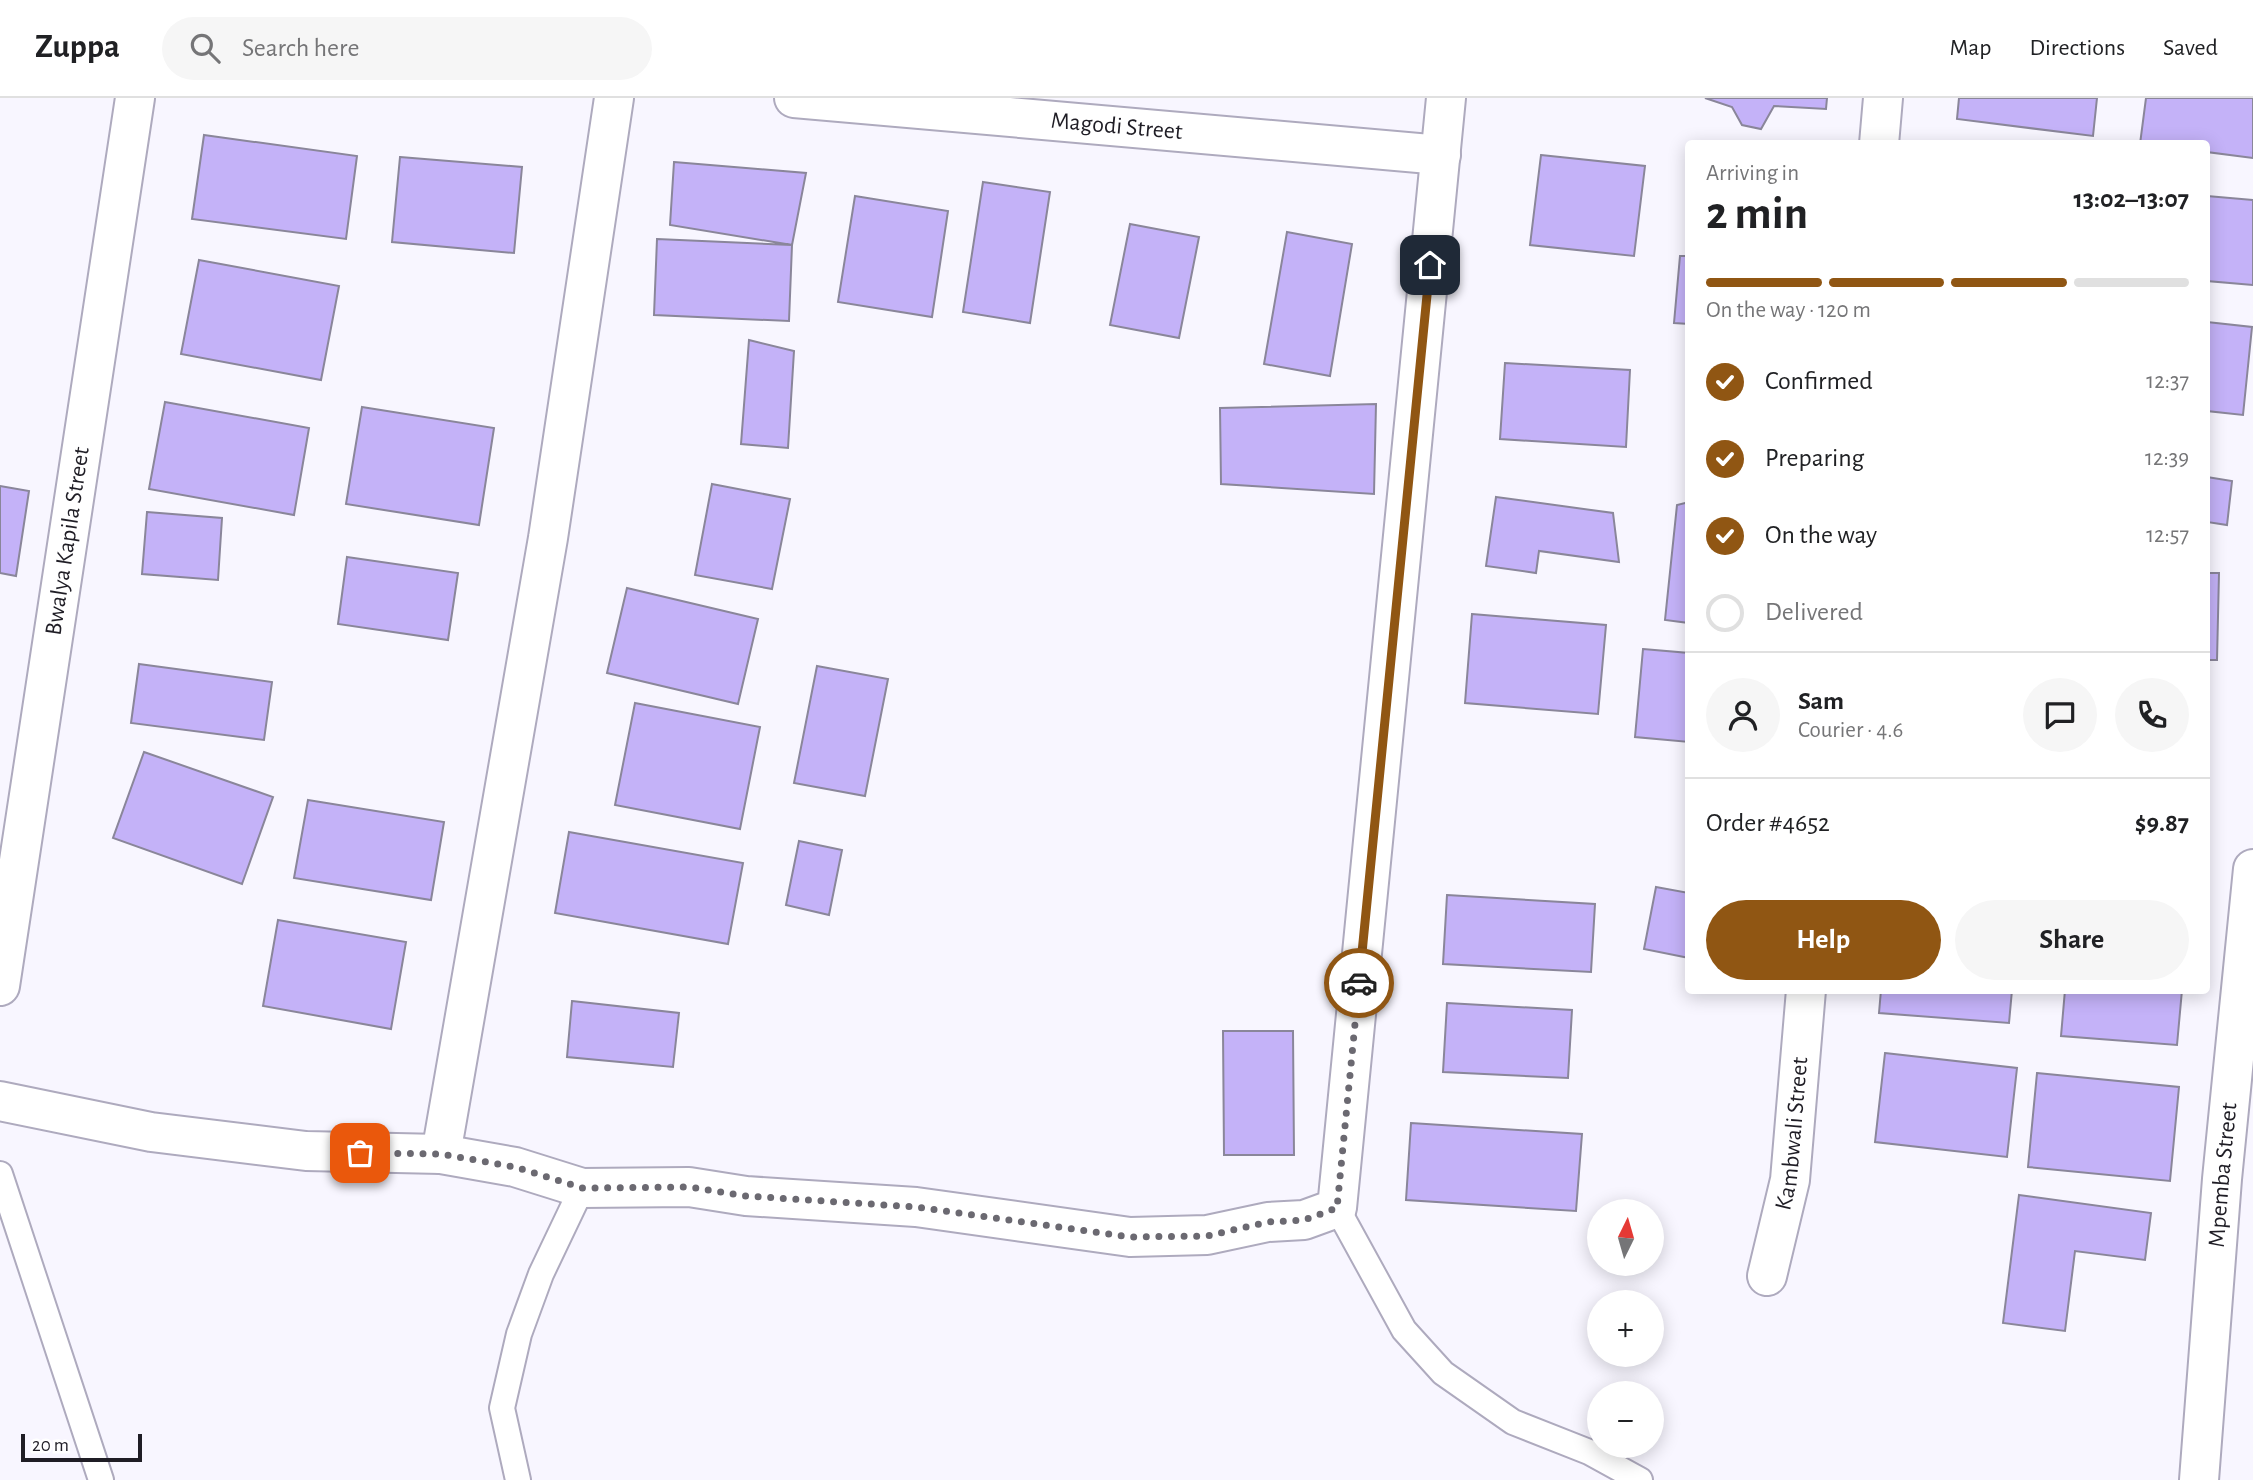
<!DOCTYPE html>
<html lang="en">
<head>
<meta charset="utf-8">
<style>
  body { margin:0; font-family:"Alegreya Sans",sans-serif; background:#f6f6f6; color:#202124; height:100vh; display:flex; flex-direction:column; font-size:26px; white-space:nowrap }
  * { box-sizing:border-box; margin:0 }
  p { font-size:23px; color:#757577 }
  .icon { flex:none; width:38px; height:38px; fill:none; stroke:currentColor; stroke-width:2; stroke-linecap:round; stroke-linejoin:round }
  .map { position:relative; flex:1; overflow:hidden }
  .details { position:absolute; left:1685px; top:42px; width:525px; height:854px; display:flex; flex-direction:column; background:#fff; border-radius:7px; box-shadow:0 4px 18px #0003 }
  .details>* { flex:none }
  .needle { width:46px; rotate:5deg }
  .fabs { position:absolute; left:1587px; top:1101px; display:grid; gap:14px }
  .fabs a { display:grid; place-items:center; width:77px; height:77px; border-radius:50%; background:#fff; box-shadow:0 4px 18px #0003; font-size:35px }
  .scale { position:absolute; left:21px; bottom:18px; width:121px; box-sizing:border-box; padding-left:7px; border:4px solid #1f1d25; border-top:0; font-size:19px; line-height:24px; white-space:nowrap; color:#1f1d25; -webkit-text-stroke:5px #fff; paint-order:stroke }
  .pin { position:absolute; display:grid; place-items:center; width:60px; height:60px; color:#fff; margin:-30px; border-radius:14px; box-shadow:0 4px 10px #0006 }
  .courier { position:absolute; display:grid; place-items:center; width:70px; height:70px; margin:-35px; border:5px solid #905613; border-radius:50%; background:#fff; color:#222; box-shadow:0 2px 9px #0007 }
  .summary em { font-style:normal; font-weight:700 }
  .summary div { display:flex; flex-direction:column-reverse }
  .summary { display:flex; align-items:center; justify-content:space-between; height:119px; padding:0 21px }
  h1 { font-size:46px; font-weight:700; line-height:52px }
  .bar { display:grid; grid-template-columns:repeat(4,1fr); gap:10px 7px; align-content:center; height:84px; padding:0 21px }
  .bar i { height:9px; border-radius:5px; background:#e0e0e0 }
  .bar .on { background:#905613 }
  .bar p { grid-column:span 4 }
  .line { display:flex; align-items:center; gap:18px; padding:0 21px; border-top:2px solid #e0e0e0 }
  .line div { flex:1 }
  .round { display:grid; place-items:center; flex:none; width:74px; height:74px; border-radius:37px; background:#f6f6f6 }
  ol { padding:0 21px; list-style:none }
  li { display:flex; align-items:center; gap:21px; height:77px }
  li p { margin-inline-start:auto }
  li .icon { padding:7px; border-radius:50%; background:#905613; color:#fff; stroke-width:4 }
  li:last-child { color:#757577 }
  li i { width:38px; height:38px; border:4px solid #e0e0e0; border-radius:50% }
  .action { display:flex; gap:14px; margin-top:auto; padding:14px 21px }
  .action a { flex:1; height:80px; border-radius:42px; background:#905613; color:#fff; font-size:28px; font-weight:700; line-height:80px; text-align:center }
  .action a+a { background:#f6f6f6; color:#202124 }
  header { display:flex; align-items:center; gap:42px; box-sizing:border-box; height:98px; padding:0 35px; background:#fff; border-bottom:2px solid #e0e0e0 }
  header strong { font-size:33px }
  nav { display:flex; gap:38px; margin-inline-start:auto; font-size:24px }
  .search { width:490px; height:63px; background:#f6f6f6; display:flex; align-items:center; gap:18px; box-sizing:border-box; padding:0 24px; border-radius:38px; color:#757577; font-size:26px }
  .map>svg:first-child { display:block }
  .building { fill:#c4b2f8; stroke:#8a869a; stroke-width:2 }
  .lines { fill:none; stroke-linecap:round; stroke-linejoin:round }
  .lane-casing { stroke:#aeaabe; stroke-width:28 }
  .street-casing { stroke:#aeaabe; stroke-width:42 }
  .lane { stroke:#fff; stroke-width:24 }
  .street { stroke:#fff; stroke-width:38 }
  .done { stroke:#6b6971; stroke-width:7; stroke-dasharray:0 12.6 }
  .route { stroke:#905613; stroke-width:9 }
  .labels { text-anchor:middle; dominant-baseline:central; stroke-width:7; stroke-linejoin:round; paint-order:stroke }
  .street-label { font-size:24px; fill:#1f1d25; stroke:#fff }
</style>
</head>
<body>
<header>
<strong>Zuppa</strong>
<div class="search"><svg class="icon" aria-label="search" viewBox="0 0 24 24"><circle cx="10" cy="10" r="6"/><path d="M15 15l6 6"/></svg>Search here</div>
<nav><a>Map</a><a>Directions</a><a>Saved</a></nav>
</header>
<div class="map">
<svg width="2253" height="1382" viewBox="0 0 2253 1382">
  <rect width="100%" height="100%" fill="#f8f6ff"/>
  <!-- building -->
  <path class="building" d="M 1705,0 L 1827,0 L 1826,11 L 1774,8 L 1761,31 L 1742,27 L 1732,9 Z
    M 1959,0 L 2097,0 L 2093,38 L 1957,21 Z
    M 2146,0 L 2253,0 L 2253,60 L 2207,54 L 2207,46 L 2140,46 Z
    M 204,37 L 357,58 L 346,141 L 192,121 Z
    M 1541,57 L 1645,68 L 1634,158 L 1530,147 Z
    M 400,59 L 522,69 L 514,155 L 392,144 Z
    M 674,64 L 806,75 L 792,147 L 670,127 Z
    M 983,84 L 1050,94 L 1030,225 L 963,214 Z
    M 855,98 L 948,113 L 932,219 L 838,204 Z
    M 2207,98 L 2253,102 L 2253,187 L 2207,183 Z
    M 1130,126 L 1199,139 L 1179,240 L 1110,227 Z
    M 1287,134 L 1352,146 L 1330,278 L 1264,266 Z
    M 657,141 L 792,147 L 789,223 L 654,217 Z
    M 1680,158 L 1689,158 L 1689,226 L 1674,225 Z
    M 199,162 L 339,188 L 321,282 L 181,256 Z
    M 2207,224 L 2252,229 L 2243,317 L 2207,313 Z
    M 749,242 L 794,253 L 788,350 L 741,346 Z
    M 1505,265 L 1630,272 L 1626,349 L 1500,341 Z
    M 165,304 L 309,330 L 294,417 L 149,391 Z
    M 1376,306 L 1374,396 L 1221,386 L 1220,310 Z
    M 362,309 L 494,330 L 479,427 L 346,406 Z
    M 2207,379 L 2232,383 L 2227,427 L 2207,424 Z
    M 712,386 L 790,401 L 772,491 L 695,477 Z
    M 0,388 L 29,393 L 16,478 L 0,475 Z
    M 1496,399 L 1613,415 L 1619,464 L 1539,453 L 1536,475 L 1486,468 Z
    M 1689,404 L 1689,525 L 1665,522 L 1677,407 Z
    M 147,414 L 222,420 L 218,482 L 142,476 Z
    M 347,459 L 458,475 L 448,542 L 338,526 Z
    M 2207,475 L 2219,475 L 2217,562 L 2207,562 Z
    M 627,490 L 758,521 L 738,606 L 607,575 Z
    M 1472,516 L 1606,527 L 1598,616 L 1465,605 Z
    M 1643,551 L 1689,555 L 1689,644 L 1635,639 Z
    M 139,566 L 272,584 L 264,642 L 131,625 Z
    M 817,568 L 888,581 L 865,698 L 794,685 Z
    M 635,605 L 760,629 L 740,731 L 615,707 Z
    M 144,654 L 273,699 L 242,786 L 113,740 Z
    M 308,702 L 444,724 L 431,802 L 294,780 Z
    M 569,734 L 743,765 L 728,846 L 555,815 Z
    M 799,743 L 842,752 L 829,817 L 786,807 Z
    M 1656,789 L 1689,795 L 1689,860 L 1644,851 Z
    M 1447,797 L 1595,806 L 1591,874 L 1443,866 Z
    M 278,822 L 406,844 L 391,931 L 263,908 Z
    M 1881,892 L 2012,892 L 2009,925 L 1879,915 Z
    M 2065,892 L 2182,892 L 2177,947 L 2061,938 Z
    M 572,903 L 679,915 L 673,969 L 567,959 Z
    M 1447,905 L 1572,912 L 1568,980 L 1443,974 Z
    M 1223,933 L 1293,933 L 1294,1057 L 1224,1057 Z
    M 1885,955 L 2017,970 L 2007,1059 L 1875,1044 Z
    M 2037,975 L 2179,989 L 2170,1083 L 2028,1069 Z
    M 1411,1025 L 1582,1036 L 1576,1113 L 1406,1102 Z
    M 2019,1097 L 2151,1115 L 2145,1162 L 2075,1153 L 2065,1233 L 2003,1225 Z"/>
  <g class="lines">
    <!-- lane casing -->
    <g class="lane-casing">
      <path id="lane" d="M 0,1076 L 101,1382
        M 1337,1110 L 1404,1232 L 1443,1275 L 1513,1324 L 1589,1354 L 1640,1382
        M 518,1382 L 502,1310 L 519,1236 L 541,1176 L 582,1090"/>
    </g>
    <!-- street casing -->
    <g class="street-casing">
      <g id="street">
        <path id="s1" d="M 794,0 L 1441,57"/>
        <path d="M 1879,46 L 1883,0"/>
        <path id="s2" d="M 0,888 L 135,0"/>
        <path d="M 0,1003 L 151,1034 L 306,1053 L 441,1056 L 515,1069 L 582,1090 L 689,1089 L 746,1098 L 916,1109 L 1130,1139 L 1207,1137 L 1268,1124 L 1304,1122 L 1337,1110 L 1446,0"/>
        <path d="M 441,1056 L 548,440 L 614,0"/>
        <path id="s3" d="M 1767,1178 L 1790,1082 L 1806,892"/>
        <path id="s4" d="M 2199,1382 L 2222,1081 L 2253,771"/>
      </g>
    </g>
    <!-- lane -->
    <use href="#lane" class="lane"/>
    <!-- street -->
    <use href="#street" class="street"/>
  </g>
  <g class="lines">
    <!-- done -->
    <path class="done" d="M 360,1055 L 441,1056 L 515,1069 L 582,1090 L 689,1089 L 746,1098 L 916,1109 L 1130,1139 L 1207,1138 L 1268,1124 L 1304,1122 L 1337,1110 L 1359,885"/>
    <!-- route -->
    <path class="route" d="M 1359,885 L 1430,167"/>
  </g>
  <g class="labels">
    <!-- street labels -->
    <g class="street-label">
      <text stroke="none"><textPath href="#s1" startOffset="324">Magodi Street</textPath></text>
      <text stroke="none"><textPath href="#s2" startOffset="450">Bwalya Kapila Street</textPath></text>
      <text stroke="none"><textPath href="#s3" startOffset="145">Kambwali Street</textPath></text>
      <text stroke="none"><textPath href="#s4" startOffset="306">Mpemba Street</textPath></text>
    </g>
  </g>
</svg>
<div class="fabs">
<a><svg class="needle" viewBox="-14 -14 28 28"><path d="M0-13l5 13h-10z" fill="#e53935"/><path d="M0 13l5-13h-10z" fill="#757577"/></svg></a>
<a>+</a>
<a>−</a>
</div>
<div class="scale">20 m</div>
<div class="pin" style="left:360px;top:1055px;background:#ea580c"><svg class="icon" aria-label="bag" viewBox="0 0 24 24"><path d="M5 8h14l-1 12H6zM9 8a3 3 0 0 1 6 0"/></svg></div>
<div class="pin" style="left:1430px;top:167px;background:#1f2937"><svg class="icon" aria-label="home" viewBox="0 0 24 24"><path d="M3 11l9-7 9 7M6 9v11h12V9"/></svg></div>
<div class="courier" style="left:1359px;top:885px"><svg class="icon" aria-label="car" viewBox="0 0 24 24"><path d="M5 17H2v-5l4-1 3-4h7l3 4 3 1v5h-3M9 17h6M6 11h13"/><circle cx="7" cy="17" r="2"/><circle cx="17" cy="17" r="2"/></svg></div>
<section class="details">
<div class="summary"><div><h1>2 min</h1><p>Arriving in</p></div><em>13:02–13:07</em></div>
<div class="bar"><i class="on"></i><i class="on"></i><i class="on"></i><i></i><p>On the way · 120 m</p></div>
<ol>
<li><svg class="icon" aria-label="check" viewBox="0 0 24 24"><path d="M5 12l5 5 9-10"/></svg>Confirmed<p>12:37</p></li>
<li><svg class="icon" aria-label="check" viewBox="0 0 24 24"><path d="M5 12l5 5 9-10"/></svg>Preparing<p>12:39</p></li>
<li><svg class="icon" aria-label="check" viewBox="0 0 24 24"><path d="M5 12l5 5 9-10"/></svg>On the way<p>12:57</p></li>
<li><i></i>Delivered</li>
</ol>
<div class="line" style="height:126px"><a class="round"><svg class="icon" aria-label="person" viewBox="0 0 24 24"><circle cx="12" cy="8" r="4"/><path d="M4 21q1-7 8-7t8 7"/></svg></a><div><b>Sam</b><p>Courier · 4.6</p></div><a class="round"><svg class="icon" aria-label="chat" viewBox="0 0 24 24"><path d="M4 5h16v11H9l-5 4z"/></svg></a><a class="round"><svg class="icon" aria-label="phone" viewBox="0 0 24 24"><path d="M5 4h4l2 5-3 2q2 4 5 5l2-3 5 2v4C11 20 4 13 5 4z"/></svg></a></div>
<div class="line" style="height:91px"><div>Order #4652</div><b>$9.87</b></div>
<div class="action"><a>Help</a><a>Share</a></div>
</section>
</div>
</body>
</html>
